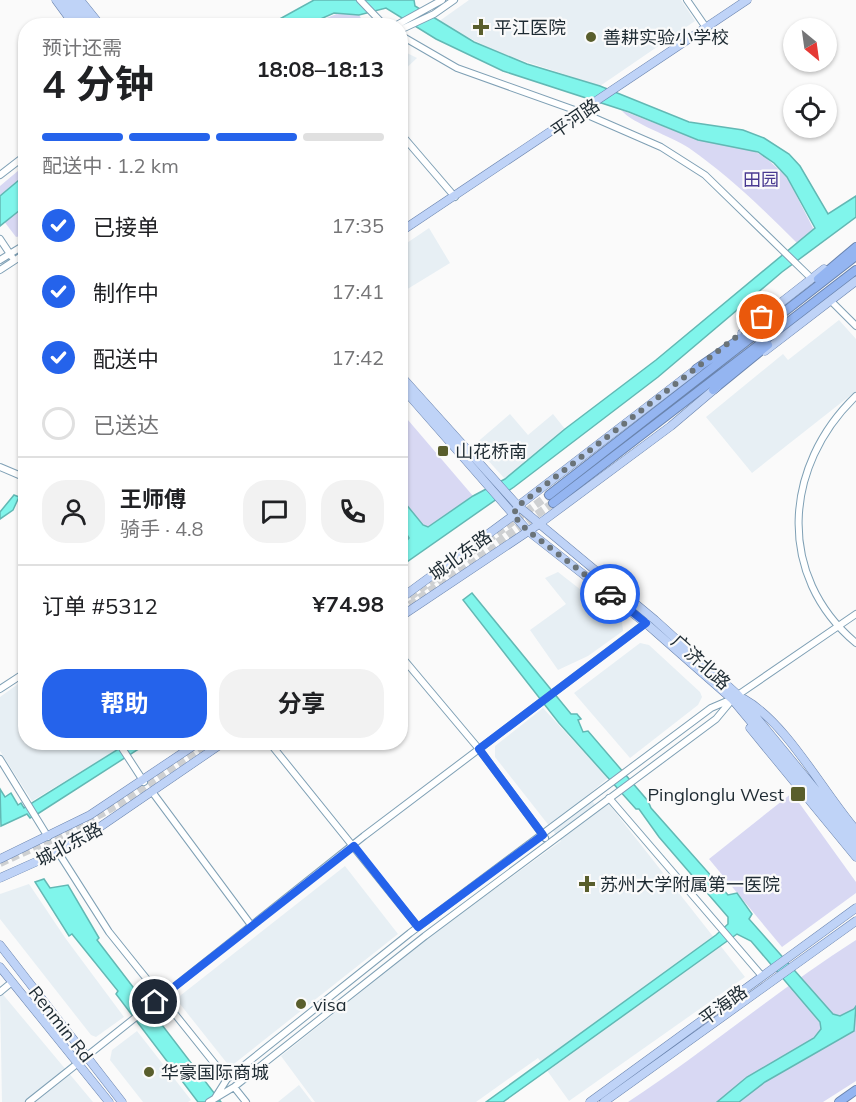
<!DOCTYPE html>
<html lang="zh">
<head>
<meta charset="utf-8">
<style>
  body { margin:0; font-family:Mulish,"Noto Sans SC",sans-serif; background:#f2f2f2; color:#202124; height:100vh; display:flex; flex-direction:column; font-size:22px; white-space:nowrap }
  * { box-sizing:border-box; margin:0 }
  p { font-size:20px; color:#757577 }
  .icon { flex:none; width:33px; height:33px; fill:none; stroke:currentColor; stroke-width:2; stroke-linecap:round; stroke-linejoin:round }
  .map { position:relative; flex:1; overflow:hidden }
  .drawer { position:absolute; left:18px; top:18px; width:390px; height:732px; display:flex; flex-direction:column; background:#fff; border-radius:24px; box-shadow:0 2px 4px #0004 }
  .drawer>* { flex:none }
  .needle { width:39px; rotate:151deg }
  .buttons { position:absolute; left:783px; top:18px; display:grid; gap:12px }
  .buttons a { display:grid; place-items:center; width:54px; height:54px; border-radius:50%; background:#fff; box-shadow:0 2px 4px #0004; font-size:30px }
  .pin { position:absolute; display:grid; place-items:center; width:51px; height:51px; color:#fff; margin:-26px; border:3px solid #fff; border-radius:50%; box-shadow:0 2px 6px #0007 }
  .courier { position:absolute; display:grid; place-items:center; width:60px; height:60px; margin:-30px; border:4px solid #2563eb; border-radius:50%; background:#fff; color:#222; box-shadow:0 2px 8px #0007 }
  .overview em { font-style:normal; font-weight:700 }
  .overview div { display:flex; flex-direction:column-reverse }
  .overview { display:flex; align-items:center; justify-content:space-between; height:102px; padding:0 24px }
  h1 { font-size:39px; font-weight:700; line-height:45px }
  .bar { display:grid; grid-template-columns:repeat(4,1fr); gap:9px 6px; align-content:center; height:72px; padding:0 24px }
  .bar i { height:8px; border-radius:4px; background:#e0e0e0 }
  .bar .selected { background:#2563eb }
  .bar p { grid-column:span 4 }
  .line { display:flex; align-items:center; gap:15px; padding:0 24px; border-top:2px solid #e0e0e0 }
  .line div { flex:1 }
  .round { display:grid; place-items:center; flex:none; width:63px; height:63px; border-radius:24px; background:#f2f2f2 }
  ol { padding:0 24px; list-style:none }
  li { display:flex; align-items:center; gap:18px; height:66px }
  li p { margin-inline-start:auto }
  li .icon { padding:6px; border-radius:50%; background:#2563eb; color:#fff; stroke-width:4 }
  li:last-child { color:#757577 }
  li i { width:33px; height:33px; border:3px solid #e0e0e0; border-radius:50% }
  .cta { display:flex; gap:12px; margin-top:auto; padding:12px 24px }
  .cta a { flex:1; height:69px; border-radius:24px; background:#2563eb; color:#fff; font-size:24px; font-weight:700; line-height:69px; text-align:center }
  .cta a+a { background:#f2f2f2; color:#202124 }
  .map>svg:first-child { display:block }
  .built { fill:#e7eff4 }
  .green { fill:#d8d8f3 }
  .water { fill:#80f5eb; stroke:#62b8b4; stroke-width:1.5 }
  .lines { fill:none; stroke-linecap:round; stroke-linejoin:round }
  .highway-tunnel { stroke:#ced0d2; stroke-width:8; stroke-dasharray:8 4; stroke-linecap:butt }
  .minor-casing { stroke:#7fa0b5; stroke-width:8 }
  .major-casing { stroke:#6a84ae; stroke-width:9 }
  .highway-casing { stroke:#6a84ae; stroke-width:10 }
  .minor { stroke:#fff; stroke-width:6 }
  .major { stroke:#bfd3f7; stroke-width:8 }
  .highway { stroke:#94b5f1; stroke-width:8 }
  .done { stroke:#6a7378; stroke-width:6; stroke-dasharray:0 10.8 }
  .route { stroke:#2563eb; stroke-width:8 }
  .poi-dot { fill:#595e2c; stroke:#fafafa; stroke-width:2 }
  .labels { text-anchor:middle; dominant-baseline:central; stroke-width:4.5; stroke-linejoin:round; paint-order:stroke }
  .poi-label { font-size:18px; fill:#1d2a32; stroke:#fafafa; text-anchor:start }
  .street-label { font-size:18px; fill:#1d2a32; stroke:#fafafa }
  .park-label { font-size:18px; fill:#493a91; stroke:#fafafa }
</style>
</head>
<body>
<div class="map">
<svg width="856" height="1102" viewBox="0 0 856 1102">
  <rect width="100%" height="100%" fill="#fafafa"/>
  <!-- built -->
  <path class="built" d="M 469,0 L 681,0 L 695,21 L 600,86 L 497,52 L 438,22 Z
    M 401,50 L 417,58 L 401,73 Z
    M 429,228 L 450,263 L 401,293 L 401,247 Z
    M 839,320 L 856,339 L 856,391 L 752,473 L 706,417 L 783,354 L 788,360 Z
    M 510,414 L 528,435 L 553,414 L 565,429 L 505,479 L 474,445 Z
    M 558,572 L 622,622 L 623,631 L 588,656 L 558,670 L 530,630 L 566,604 L 545,578 Z
    M 640,643 L 649,645 L 700,692 L 702,697 L 698,705 L 630,758 L 574,693 Z
    M 25,679 L 26,742 L 112,743 L 117,750 L 32,801 L 0,751 L 0,697 Z
    M 543,708 L 608,778 L 588,795 L 599,810 L 608,803 L 745,977 L 569,1101 L 538,1058 L 476,1102 L 315,1102 L 281,1056 L 441,928 L 561,841 L 495,757 L 495,746 Z
    M 345,866 L 398,934 L 230,1067 L 176,999 Z
    M 29,884 L 66,939 L 124,1017 L 96,1037 L 91,1035 L 0,919 L 0,894 Z
    M 0,991 L 93,1102 L 2,1102 Z
    M 137,1031 L 191,1100 L 188,1102 L 143,1102 L 110,1060 L 112,1050 Z
    M 299,1085 L 312,1102 L 278,1102 Z"/>
  <!-- green -->
  <path class="green" d="M 339,13 L 359,15 L 366,26 L 307,26 Z
    M 621,110 L 698,140 L 749,149 L 764,156 L 787,177 L 814,230 L 797,243 C 763,209 729,176 689,148 C 671,136 633,124 621,110 Z
    M 25,165 L 25,235 L 16,237 L 0,216 L 0,186 Z
    M 408,420 L 473,496 L 428,527 L 423,525 L 401,498 L 400,427 Z
    M 792,793 L 856,882 L 856,893 L 782,947 L 709,859 Z
    M 856,940 L 856,1081 L 823,1102 L 628,1102 C 706,1051 777,990 856,940 Z"/>
  <!-- water -->
  <path class="water" d="M 314,0 L 414,0 L 415,6 L 474,42 L 527,64 L 600,86 L 689,122 L 743,130 L 764,138 L 789,154 L 800,166 L 828,214 L 856,196 L 856,217 L 782,272 L 658,377 L 514,487 L 401,566 L 401,548 L 409,538 L 401,525 L 401,498 L 423,525 L 428,527 L 473,496 L 505,479 L 565,429 L 656,360 L 815,228 L 787,177 L 774,163 L 758,152 L 698,140 L 629,112 L 503,71 L 436,39 L 386,8 L 359,15 L 334,13 L 307,25 L 267,26 Z
    M 25,175 L 25,206 L 0,226 L 0,196 Z
    M 14,495 L 19,497 L 13,510 L 0,519 L 0,512 Z
    M 472,593 L 571,714 L 577,714 L 581,719 L 578,720 L 583,732 L 588,731 L 648,801 L 651,808 L 728,895 L 737,893 L 752,914 L 749,919 L 833,1014 L 840,1016 L 854,1009 L 856,1006 L 854,1031 L 765,1082 L 739,1102 L 717,1102 L 747,1077 L 814,1038 L 821,1029 L 820,1022 L 751,941 L 737,934 L 503,1102 L 486,1102 L 716,935 L 728,924 L 728,917 L 659,837 L 639,809 L 636,809 L 559,723 L 463,600 Z
    M 128,743 L 148,743 L 39,813 L 30,818 L 27,814 L 1,826 L 0,789 L 5,797 L 11,793 L 18,805 L 21,803 L 24,808 Z
    M 44,879 L 50,888 L 68,885 L 99,938 L 97,940 L 221,1102 L 198,1102 L 116,994 L 118,991 L 72,934 L 69,936 L 35,882 Z"/>
  <g class="lines">
    <!-- highway-tunnel -->
    <path class="highway-tunnel" d="M 400,604 L 549,495
      M 400,612 L 553,503
      M 38,857 L 70,842
      M 0,863 L 66,833 L 119,804 L 209,742"/>
    <!-- minor casing -->
    <g class="minor-casing">
      <path id="minor" d="M 360,0 L 385,26
        M 687,0 L 707,29
        M 395,26 L 442,0
        M 400,30 L 434,14 L 454,0
        M 400,35 L 457,68 L 583,113 L 661,147 L 705,175 L 812,279
        M 400,133 L 455,197
        M 0,175 L 26,155
        M 0,239 L 12,257
        M 0,260 L 26,244
        M 0,270 L 26,253
        M 831,301 L 856,326
        M 856,396 C 783,466 776,576 856,643
        M 0,467 L 26,478
        M 400,655 L 479,749 L 545,838
        M 0,689 L 26,672
        M 118,742 L 144,782
        M 269,742 L 418,927
        M 0,759 L 48,837
        M 153,793 L 251,925
        M 609,798 L 762,976
        M 58,852 L 109,932 L 227,1079
        M 0,992 L 12,982
        M 234,1087 L 246,1102
        M 215,1098 L 227,1079 L 410,933 L 711,708 L 732,699 L 856,614
        M 29,1102 L 364,836 L 647,622
        M 209,1102 L 234,1087 L 425,936 L 716,719 L 731,701"/>
    </g>
    <!-- major casing -->
    <g class="major-casing">
      <path id="major" d="M 56,0 L 75,26
        M 64,0 L 84,26
        M 72,0 L 92,26
        M 80,0 L 101,26
        M 400,232 L 747,0
        M 742,333 L 824,269
        M 765,351 L 856,281
        M 400,375 L 518,506 L 655,620 L 738,695 L 856,839
        M 400,385 L 527,530 L 649,626 L 732,699 L 856,848
        M 400,599 L 514,515 L 518,506 L 699,367
        M 400,617 L 539,524 L 671,426 L 717,387
        M 744,699 C 787,723 823,792 856,830
        M 750,728 L 856,857
        M 0,859 L 90,815 L 199,742
        M 0,878 L 58,852 L 94,831 L 224,742
        M 0,945 L 122,1102
        M 0,967 L 109,1102
        M 590,1102 L 856,908
        M 604,1102 L 856,921"/>
    </g>
    <!-- highway casing -->
    <g class="highway-casing">
      <path id="highway" d="M 818,279 L 856,247
        M 696,369 L 766,321
        M 713,390 L 768,345
        M 549,495 L 856,256
        M 553,503 L 856,270
        M 839,1102 L 856,1090"/>
    </g>
    <!-- minor -->
    <use href="#minor" class="minor"/>
    <!-- major -->
    <use href="#major" class="major"/>
    <!-- highway -->
    <use href="#highway" class="highway"/>
  </g>
  <g class="lines">
    <!-- done -->
    <path class="done" d="M 610,594 L 527,530 L 513,515 L 518,506 L 762,317"/>
    <!-- route -->
    <path class="route" d="M 155,1002 L 354,846 L 418,927 L 543,835 L 479,749 L 646,623 L 610,594"/>
  </g>
  <!-- markers -->
  <g class="poi-dot">
    <path d="M478 18h6v6h6v6h-6v6h-6v-6h-6v-6h6z"/>
    <circle cx="591" cy="37" r="6"/>
    <rect x="437" y="445" width="12" height="12" rx="3"/>
    <rect x="790" y="786" width="16" height="16" rx="3"/>
    <path d="M584 875h6v6h6v6h-6v6h-6v-6h-6v-6h6z"/>
    <circle cx="301" cy="1004" r="6"/>
    <circle cx="149" cy="1072" r="6"/>
  </g>
  <g class="labels">
    <!-- poi labels -->
    <g class="poi-label">
      <text x="494" y="27">平江医院</text>
      <text x="603" y="37">善耕实验小学校</text>
      <text x="455" y="451">山花桥南</text>
      <text x="784" y="794" text-anchor="end">Pinglonglu West</text>
      <text x="600" y="884">苏州大学附属第一医院</text>
      <text x="313" y="1004">visa</text>
      <text x="161" y="1072">华豪国际商城</text>
    </g>
    <!-- street labels -->
    <g class="street-label">
      <text transform="translate(575 118) rotate(-34)">平河路</text>
      <text transform="translate(460 555) rotate(-36)">城北东路</text>
      <text transform="translate(701 662) rotate(42)">广济北路</text>
      <text transform="translate(69 844) rotate(-28)">城北东路</text>
      <text transform="translate(723 1005) rotate(-36)">平海路</text>
      <text transform="translate(61 1024) rotate(52)">Renmin Rd</text>
    </g>
    <!-- park labels -->
    <g class="park-label">
      <text x="761" y="179">田园</text>
    </g>
  </g>
</svg>
<div class="buttons">
<a><svg class="needle" viewBox="-14 -14 28 28"><path d="M0-13l5 13h-10z" fill="#e53935"/><path d="M0 13l5-13h-10z" fill="#757577"/></svg></a>
<a><svg class="icon" aria-label="locate" viewBox="0 0 24 24"><circle cx="12" cy="12" r="6"/><path d="M12 2v4M12 18v4M2 12h4M18 12h4"/></svg></a>
</div>
<div class="pin" style="left:762px;top:317px;background:#ea580c"><svg class="icon" aria-label="bag" viewBox="0 0 24 24"><path d="M5 8h14l-1 12H6zM9 8a3 3 0 0 1 6 0"/></svg></div>
<div class="pin" style="left:155px;top:1002px;background:#1f2937"><svg class="icon" aria-label="home" viewBox="0 0 24 24"><path d="M3 11l9-7 9 7M6 9v11h12V9"/></svg></div>
<div class="courier" style="left:610px;top:594px"><svg class="icon" aria-label="car" viewBox="0 0 24 24"><path d="M5 17H2v-5l4-1 3-4h7l3 4 3 1v5h-3M9 17h6M6 11h13"/><circle cx="7" cy="17" r="2"/><circle cx="17" cy="17" r="2"/></svg></div>
<section class="drawer">
<div class="overview"><div><h1>4 分钟</h1><p>预计还需</p></div><em>18:08–18:13</em></div>
<div class="bar"><i class="selected"></i><i class="selected"></i><i class="selected"></i><i></i><p>配送中 · 1.2 km</p></div>
<ol>
<li><svg class="icon" aria-label="check" viewBox="0 0 24 24"><path d="M5 12l5 5 9-10"/></svg>已接单<p>17:35</p></li>
<li><svg class="icon" aria-label="check" viewBox="0 0 24 24"><path d="M5 12l5 5 9-10"/></svg>制作中<p>17:41</p></li>
<li><svg class="icon" aria-label="check" viewBox="0 0 24 24"><path d="M5 12l5 5 9-10"/></svg>配送中<p>17:42</p></li>
<li><i></i>已送达</li>
</ol>
<div class="line" style="height:108px"><a class="round"><svg class="icon" aria-label="person" viewBox="0 0 24 24"><circle cx="12" cy="8" r="4"/><path d="M4 21q1-7 8-7t8 7"/></svg></a><div><b>王师傅</b><p>骑手 · 4.8</p></div><a class="round"><svg class="icon" aria-label="chat" viewBox="0 0 24 24"><path d="M4 5h16v11H9l-5 4z"/></svg></a><a class="round"><svg class="icon" aria-label="phone" viewBox="0 0 24 24"><path d="M5 4h4l2 5-3 2q2 4 5 5l2-3 5 2v4C11 20 4 13 5 4z"/></svg></a></div>
<div class="line" style="height:78px"><div>订单 #5312</div><b>¥74.98</b></div>
<div class="cta"><a>帮助</a><a>分享</a></div>
</section>
</div>
</body>
</html>
